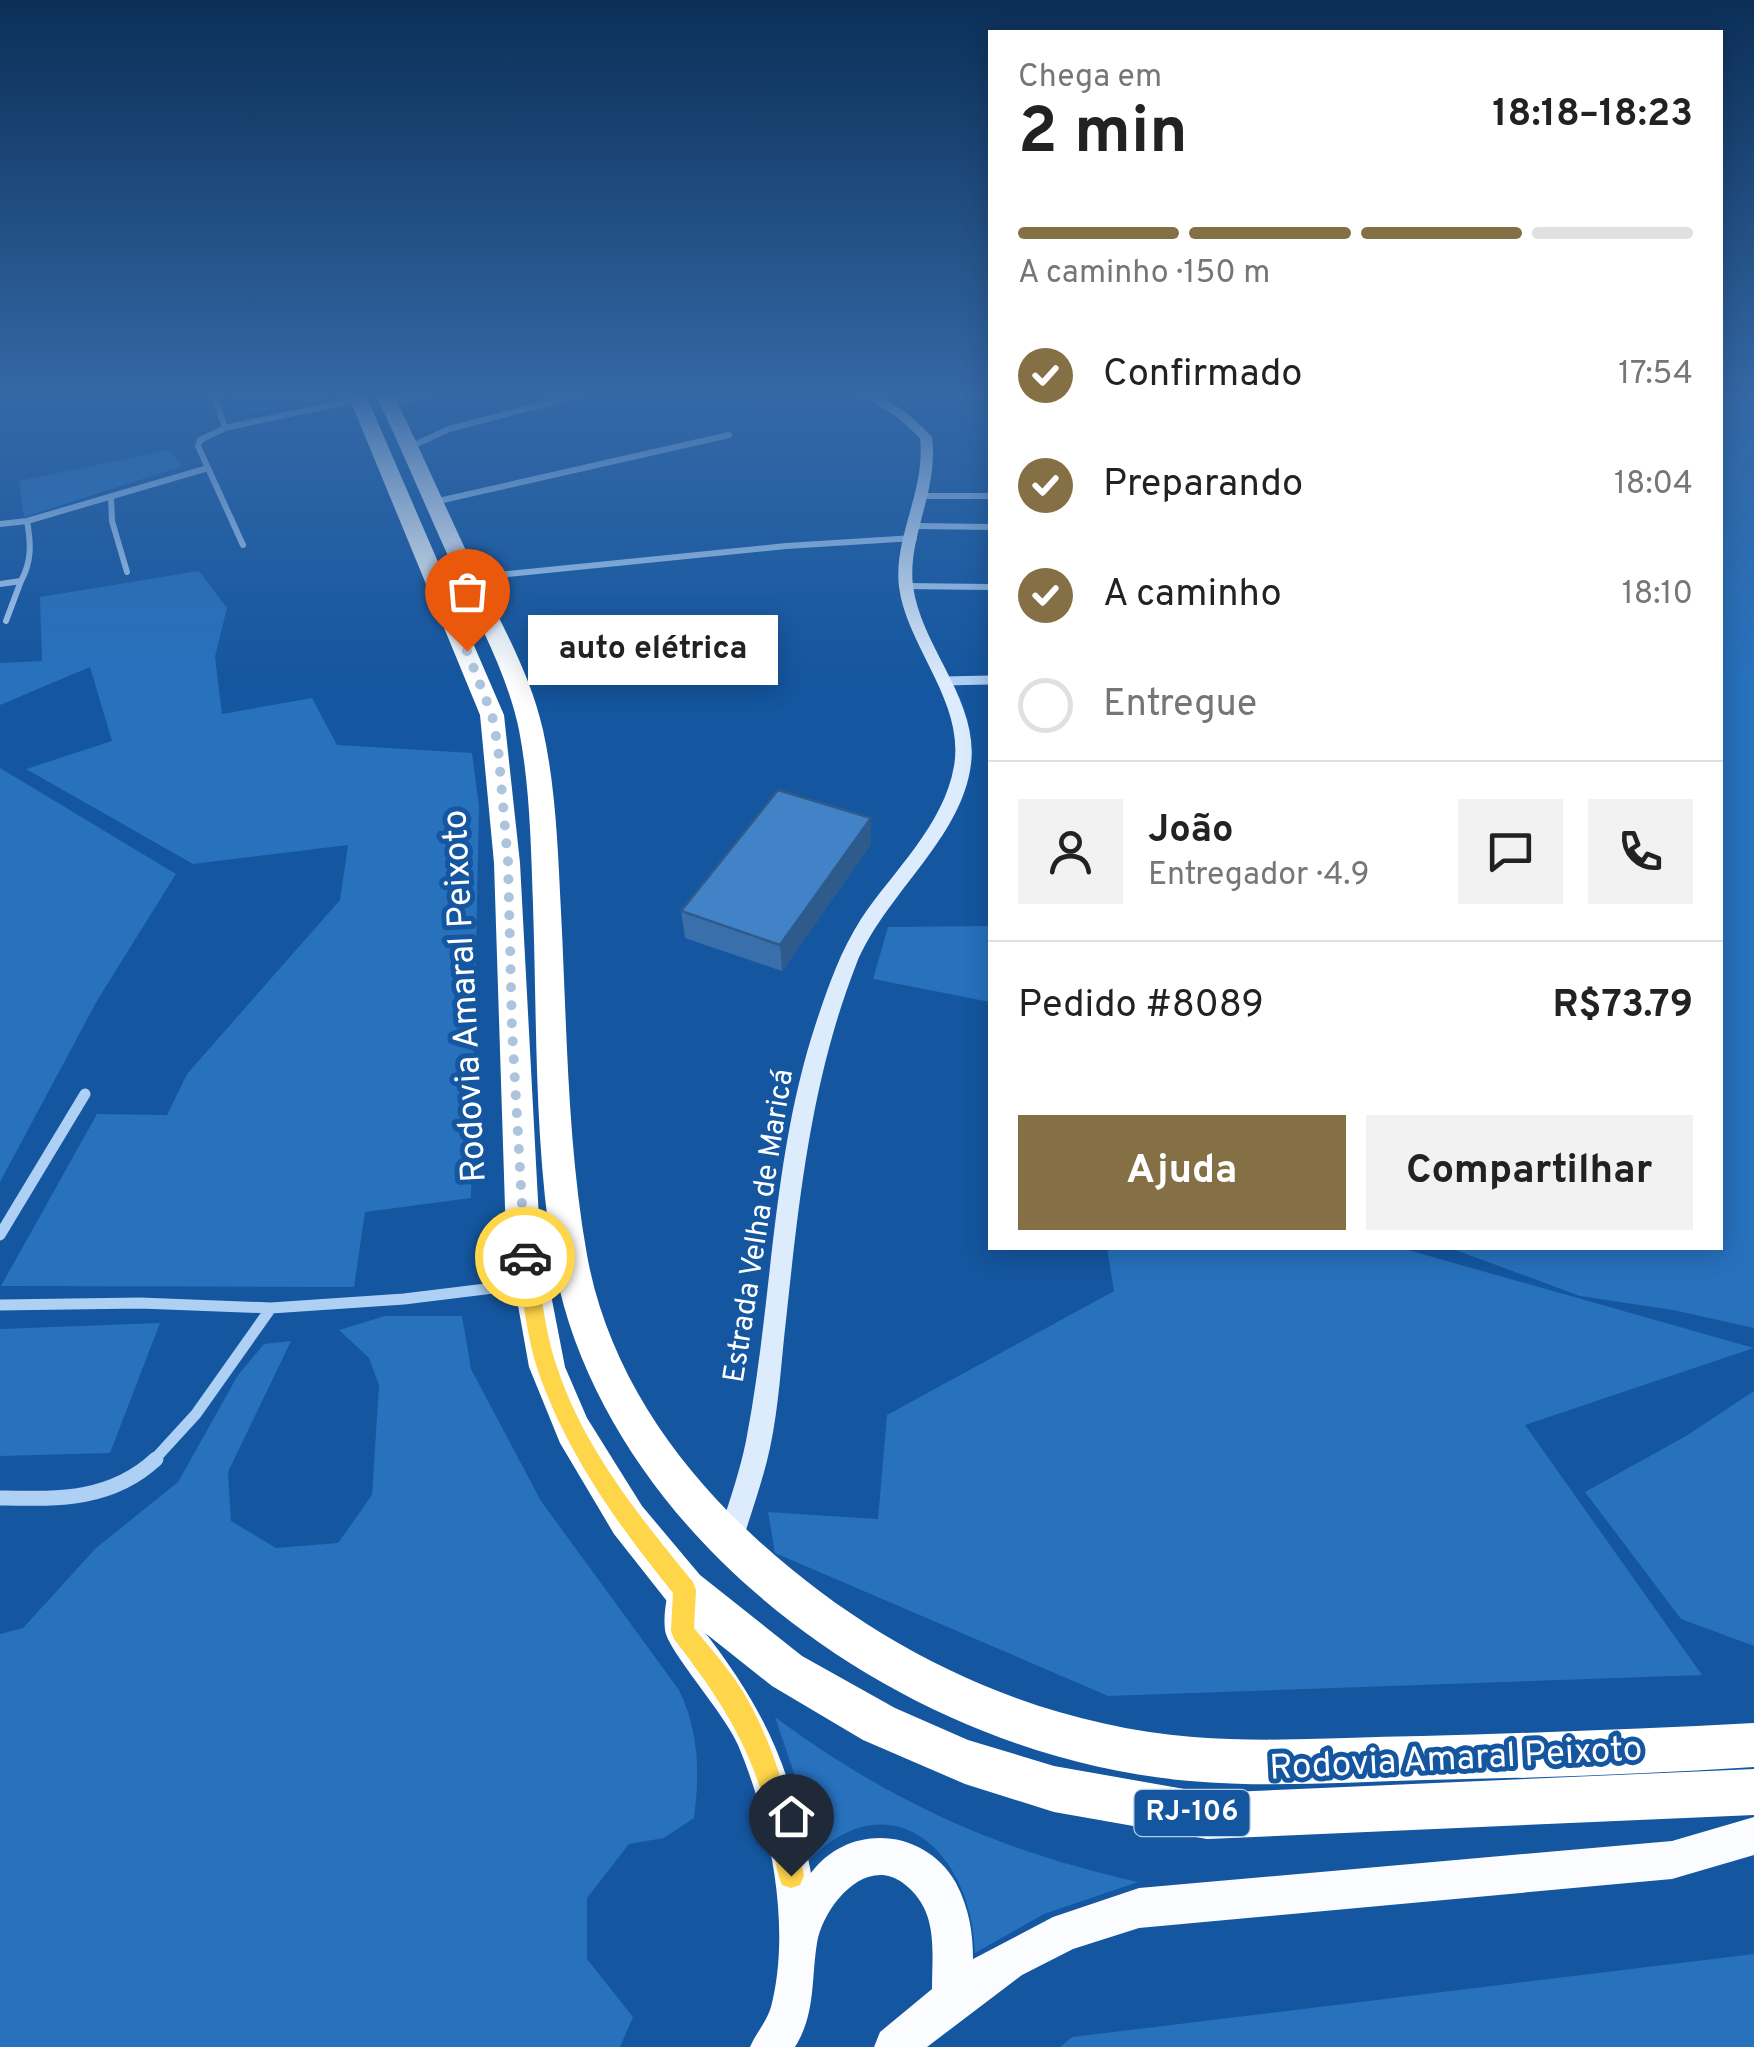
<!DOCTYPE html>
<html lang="pt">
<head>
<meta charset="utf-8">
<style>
  body { margin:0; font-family:Overpass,sans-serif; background:#f2f2f2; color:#222; height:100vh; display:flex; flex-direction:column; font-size:38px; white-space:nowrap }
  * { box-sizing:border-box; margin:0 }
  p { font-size:32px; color:#767676 }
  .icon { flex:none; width:55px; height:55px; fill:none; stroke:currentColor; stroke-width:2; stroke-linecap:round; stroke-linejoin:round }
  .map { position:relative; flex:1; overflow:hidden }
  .details { position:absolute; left:988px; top:30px; width:735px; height:1220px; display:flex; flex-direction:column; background:#fff; border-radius:0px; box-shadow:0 5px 25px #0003 }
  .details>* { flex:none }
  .pin { position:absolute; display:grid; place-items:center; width:85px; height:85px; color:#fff; margin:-102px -42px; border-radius:50% 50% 50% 0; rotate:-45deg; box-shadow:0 0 10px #0007 }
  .pin .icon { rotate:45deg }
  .courier { position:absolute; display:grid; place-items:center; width:100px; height:100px; margin:-50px; border:8px solid #ffd54a; border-radius:50%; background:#fff; color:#222; box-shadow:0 2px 12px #0007 }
  .bubble { position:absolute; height:70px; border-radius:0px; background:#fff; box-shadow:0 5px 25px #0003; font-size:32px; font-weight:700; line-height:70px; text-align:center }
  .headline em { font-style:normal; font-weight:700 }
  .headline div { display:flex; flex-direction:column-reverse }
  .headline { display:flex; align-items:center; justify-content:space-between; height:170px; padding:0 30px }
  h1 { font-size:65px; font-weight:700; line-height:75px }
  .bar { display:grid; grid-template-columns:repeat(4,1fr); gap:15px 10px; align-content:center; height:120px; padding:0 30px }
  .bar i { height:12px; border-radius:8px; background:#e0e0e0 }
  .bar .active { background:#857045 }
  .bar p { grid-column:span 4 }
  .line { display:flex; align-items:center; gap:25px; padding:0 30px; border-top:2px solid #e0e0e0 }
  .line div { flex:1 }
  .round { display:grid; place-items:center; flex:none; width:105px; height:105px; border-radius:0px; background:#f2f2f2 }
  ol { padding:0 30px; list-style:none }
  li { display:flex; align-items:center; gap:30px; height:110px }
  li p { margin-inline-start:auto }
  li .icon { padding:10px; border-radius:50%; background:#857045; color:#fff; stroke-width:4 }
  li:last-child { color:#767676 }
  li i { width:55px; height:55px; border:5px solid #e0e0e0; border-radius:50% }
  .action { display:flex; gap:20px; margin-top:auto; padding:20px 30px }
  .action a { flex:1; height:115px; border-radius:0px; background:#857045; color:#fff; font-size:40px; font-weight:700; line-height:115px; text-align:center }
  .action a+a { background:#f2f2f2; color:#222 }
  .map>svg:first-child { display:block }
  .green { fill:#2771bd }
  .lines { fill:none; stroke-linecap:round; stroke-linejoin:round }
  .street-far3 { stroke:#add0f4; stroke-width:6 }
  .street-far2 { stroke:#add0f4; stroke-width:9 }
  .street-far1 { stroke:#add0f4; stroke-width:11 }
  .street { stroke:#add0f4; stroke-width:15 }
  .secondary { fill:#ddecfd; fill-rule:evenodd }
  .primary { fill:#fafcff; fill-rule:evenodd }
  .highway { fill:#fff; fill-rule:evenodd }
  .wall { fill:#3970ab }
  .shaded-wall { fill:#2e5b8b }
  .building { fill:#4282c7; stroke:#2e5b8b; stroke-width:2.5 }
  .route { fill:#ffd54a }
  .done { stroke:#adc4dd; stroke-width:10; stroke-dasharray:0 18 }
  .labels { text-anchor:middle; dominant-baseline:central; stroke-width:10; stroke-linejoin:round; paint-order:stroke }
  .shield { fill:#14569f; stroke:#b8cce2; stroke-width:2.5 }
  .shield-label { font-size:28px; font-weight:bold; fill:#fff }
  .street-label { font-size:30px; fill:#fff; stroke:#14569f }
  .near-street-label { font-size:35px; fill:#fff; stroke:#14569f }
</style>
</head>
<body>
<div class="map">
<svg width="1754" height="2047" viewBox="0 0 1754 2047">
  <rect width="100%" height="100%" fill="#14569f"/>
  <!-- green -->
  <path class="green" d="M 231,395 L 325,395 L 327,399 L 238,416 Z
    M 1720,395 L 1754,395 L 1754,1328 L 1673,1310 L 1580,1296 L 1450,1248 L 1720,1248 Z
    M 169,450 L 183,466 L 24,517 L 19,481 Z
    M 199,571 L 227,608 L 215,657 L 222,714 L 312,698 L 337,745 L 472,753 L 479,806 L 471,1198 L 365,1212 L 354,1287 L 1,1286 L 97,1114 L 167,1115 L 187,1074 L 340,900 L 348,845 L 193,864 L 26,769 L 112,741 L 90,667 L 0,705 L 0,663 L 42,661 L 40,597 Z
    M 0,768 L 176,874 L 98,999 L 0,1182 Z
    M 990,926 L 990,1002 L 873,979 L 888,927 Z
    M 1107,1248 L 1401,1248 L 1754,1348 L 1525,1425 L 1702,1675 L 1108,1696 L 775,1553 L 768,1512 L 878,1519 L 887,1415 L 1114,1291 Z
    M 385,1316 L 462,1316 L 471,1369 L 541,1501 L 679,1690 C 699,1731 700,1774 694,1818 L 664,1838 L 629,1844 L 587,1898 L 587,1959 L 633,2017 L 620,2047 L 0,2047 L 0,1634 L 23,1628 L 96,1548 L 178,1482 L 238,1375 L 264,1344 L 291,1341 L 228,1472 L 231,1521 L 276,1548 L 338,1543 L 372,1495 L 379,1385 L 369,1358 L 339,1330 Z
    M 160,1323 L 110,1453 L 0,1456 L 0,1329 Z
    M 1754,1391 L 1754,1646 L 1681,1619 L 1585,1492 L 1686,1436 Z
    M 775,1717 C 890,1802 999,1851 1138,1882 L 1044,1914 L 975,1953 C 973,1855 893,1775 808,1861 L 799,1788 Z
    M 1754,1954 L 1754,2047 L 1060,2047 L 1072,2037 Z"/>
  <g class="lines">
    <!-- street-far3 -->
    <path class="street-far3" d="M 214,395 L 225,428
      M 389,403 L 426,395
      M 408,448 L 449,429 L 580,395
      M 111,496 L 112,521 L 127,572
      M 924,496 L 990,496
      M 434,502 L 729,435
      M 0,524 L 27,521 L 208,468
      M 918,526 L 990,527
      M 243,545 L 198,446 L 200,440 L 225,428 L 359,399
      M 469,578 L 786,546 L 914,538
      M 0,584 L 21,581 C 32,561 31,543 27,521
      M 906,586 L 990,587
      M 6,621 L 21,581"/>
    <!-- street-far2 -->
    <path class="street-far2" d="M 943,681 L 990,680"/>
    <!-- street-far1 -->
    <path class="street-far1" d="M 0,1235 L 85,1094
      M 0,1305 L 140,1303 L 271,1308 L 404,1299 L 527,1284
      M 153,1461 L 196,1414 L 271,1308"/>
    <!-- street -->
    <path class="street" d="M 0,1498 C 58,1499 111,1501 156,1459"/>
    <!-- secondary -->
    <path class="secondary" d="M 861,395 C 890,395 913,417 932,437 C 939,491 907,537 913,586 C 921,647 979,700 971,764 C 962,839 883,896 856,965 C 811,1080 799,1200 786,1320 C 781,1363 779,1406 770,1448 C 763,1480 752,1511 742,1542 L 738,1551 L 729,1555 L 720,1551 L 716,1542 C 727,1509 739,1475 746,1441 C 773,1302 771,1159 816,1023 C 828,987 840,952 861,919 C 893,871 944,825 954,766 C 965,702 907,647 899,587 C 893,537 926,491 920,438 L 896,416 Z"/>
    <!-- primary -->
    <path class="primary" d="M 685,1573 L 697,1578 L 702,1590 L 700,1626 C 766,1710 791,1768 811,1873 C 849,1822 925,1828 956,1883 C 969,1908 973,1932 973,1959 L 1053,1917 L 1139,1888 L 1672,1841 L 1754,1817 L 1754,1855 L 1672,1879 L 1139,1928 L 1073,1949 L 1022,1975 L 927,2047 L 874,2047 L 880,2032 L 932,1989 C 932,1949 939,1910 903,1883 C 865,1855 823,1907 817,1943 C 811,1980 816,2013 795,2047 L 750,2047 C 756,2033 767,2021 771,2007 C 792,1926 770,1821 738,1745 C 726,1715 667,1650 665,1630 C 663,1614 667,1592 673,1578 Z"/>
    <!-- highway -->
    <path class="highway" d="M 348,395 L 366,395 L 504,715 L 520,863 L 540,1238 L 565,1367 L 587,1418 L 642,1506 L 700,1575 L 802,1656 L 895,1708 L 968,1740 L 1054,1766 L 1207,1793 L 1754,1769 L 1754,1815 L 1207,1839 L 1054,1812 L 965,1784 L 863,1740 L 772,1686 L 670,1605 L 614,1534 L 560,1443 L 529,1367 L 506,1238 L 494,863 L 480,715 Z
      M 376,395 L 394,395 C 422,453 448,513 476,572 C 501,623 530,673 543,730 C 556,789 558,851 561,912 C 567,1026 567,1142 587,1255 C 606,1361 667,1454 745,1528 C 866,1644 1024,1723 1193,1737 C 1269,1743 1346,1737 1422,1736 C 1533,1733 1643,1729 1754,1723 L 1754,1767 C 1644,1774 1535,1778 1425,1780 C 1347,1782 1268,1788 1190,1781 C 1017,1766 844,1682 721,1561 C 638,1479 572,1373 553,1257 C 534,1141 537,1022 533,905 C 531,847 530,787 519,730 C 507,672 477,620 453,567 C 427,510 403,452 376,395 Z"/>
  </g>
  <!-- wall -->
  <path class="wall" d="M 871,844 L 782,971 L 685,938 L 681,911 Z"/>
  <!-- shaded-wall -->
  <path class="shaded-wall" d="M 871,818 L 871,844 L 782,971 L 780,945 Z"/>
  <!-- building -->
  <path class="building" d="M 778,790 L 871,818 L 780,945 L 681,911 Z"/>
  <!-- sky -->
  <linearGradient id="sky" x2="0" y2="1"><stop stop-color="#0b2f57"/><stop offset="0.58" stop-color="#3468a6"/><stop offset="1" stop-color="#3468a6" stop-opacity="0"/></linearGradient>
  <rect width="1754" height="682" fill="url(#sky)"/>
  <!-- route -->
  <path class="route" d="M 525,1249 L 535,1257 C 542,1294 545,1335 558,1370 C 585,1450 640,1517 693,1582 L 696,1590 L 694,1628 C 710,1648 728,1668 742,1690 C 776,1746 792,1812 804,1876 L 800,1885 L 791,1888 L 782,1885 C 773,1863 774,1839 768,1816 C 751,1745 718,1696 674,1639 L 671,1631 L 673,1593 C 618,1525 567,1454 538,1371 C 526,1335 523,1294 516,1257 Z"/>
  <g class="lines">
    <!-- done -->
    <path class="done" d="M 467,651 L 492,715 L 498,747 L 508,862 L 512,1029 L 525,1257"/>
  </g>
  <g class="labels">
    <!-- shield labels -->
    <rect class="shield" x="1134.5" y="1790" width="115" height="46" rx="8"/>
    <g class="shield-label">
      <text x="1192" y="1813">RJ-106</text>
    </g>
    <!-- street labels -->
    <g class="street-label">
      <text transform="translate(760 1226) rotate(-81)">Estrada Velha de Maricá</text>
    </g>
    <!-- near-street labels -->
    <g class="near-street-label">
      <text transform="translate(466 996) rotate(-93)">Rodovia Amaral Peixoto</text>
      <text transform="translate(1456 1760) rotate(-3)">Rodovia Amaral Peixoto</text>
    </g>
  </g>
</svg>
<div class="pin" style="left:467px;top:651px;background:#ea580c"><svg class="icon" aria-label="bag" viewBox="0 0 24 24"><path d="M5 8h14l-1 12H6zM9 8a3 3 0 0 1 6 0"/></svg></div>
<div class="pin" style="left:791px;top:1876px;background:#1f2937"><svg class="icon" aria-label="home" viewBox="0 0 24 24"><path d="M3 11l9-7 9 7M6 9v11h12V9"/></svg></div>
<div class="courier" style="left:525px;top:1257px"><svg class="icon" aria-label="car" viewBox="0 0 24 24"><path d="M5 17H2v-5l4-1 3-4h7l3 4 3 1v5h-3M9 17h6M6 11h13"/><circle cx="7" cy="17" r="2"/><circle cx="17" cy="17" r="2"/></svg></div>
<div class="bubble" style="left:528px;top:615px;width:250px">auto elétrica</div>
<section class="details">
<div class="headline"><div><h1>2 min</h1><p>Chega em</p></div><em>18:18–18:23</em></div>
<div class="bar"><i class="active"></i><i class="active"></i><i class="active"></i><i></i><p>A caminho · 150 m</p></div>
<ol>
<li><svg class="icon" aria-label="check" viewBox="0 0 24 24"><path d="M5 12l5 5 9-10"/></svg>Confirmado<p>17:54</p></li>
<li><svg class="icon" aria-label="check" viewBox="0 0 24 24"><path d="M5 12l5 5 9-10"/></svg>Preparando<p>18:04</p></li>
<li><svg class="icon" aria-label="check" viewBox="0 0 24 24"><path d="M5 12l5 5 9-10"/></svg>A caminho<p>18:10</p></li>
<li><i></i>Entregue</li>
</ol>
<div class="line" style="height:180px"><a class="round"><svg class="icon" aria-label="person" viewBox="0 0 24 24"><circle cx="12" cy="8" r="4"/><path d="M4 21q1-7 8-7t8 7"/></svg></a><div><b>João</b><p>Entregador · 4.9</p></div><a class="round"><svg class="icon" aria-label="chat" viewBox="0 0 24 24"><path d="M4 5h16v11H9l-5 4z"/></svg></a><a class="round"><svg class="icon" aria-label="phone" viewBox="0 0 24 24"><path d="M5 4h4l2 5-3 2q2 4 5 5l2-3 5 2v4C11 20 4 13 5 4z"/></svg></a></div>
<div class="line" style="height:130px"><div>Pedido #8089</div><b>R$73.79</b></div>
<div class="action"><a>Ajuda</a><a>Compartilhar</a></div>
</section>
</div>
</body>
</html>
